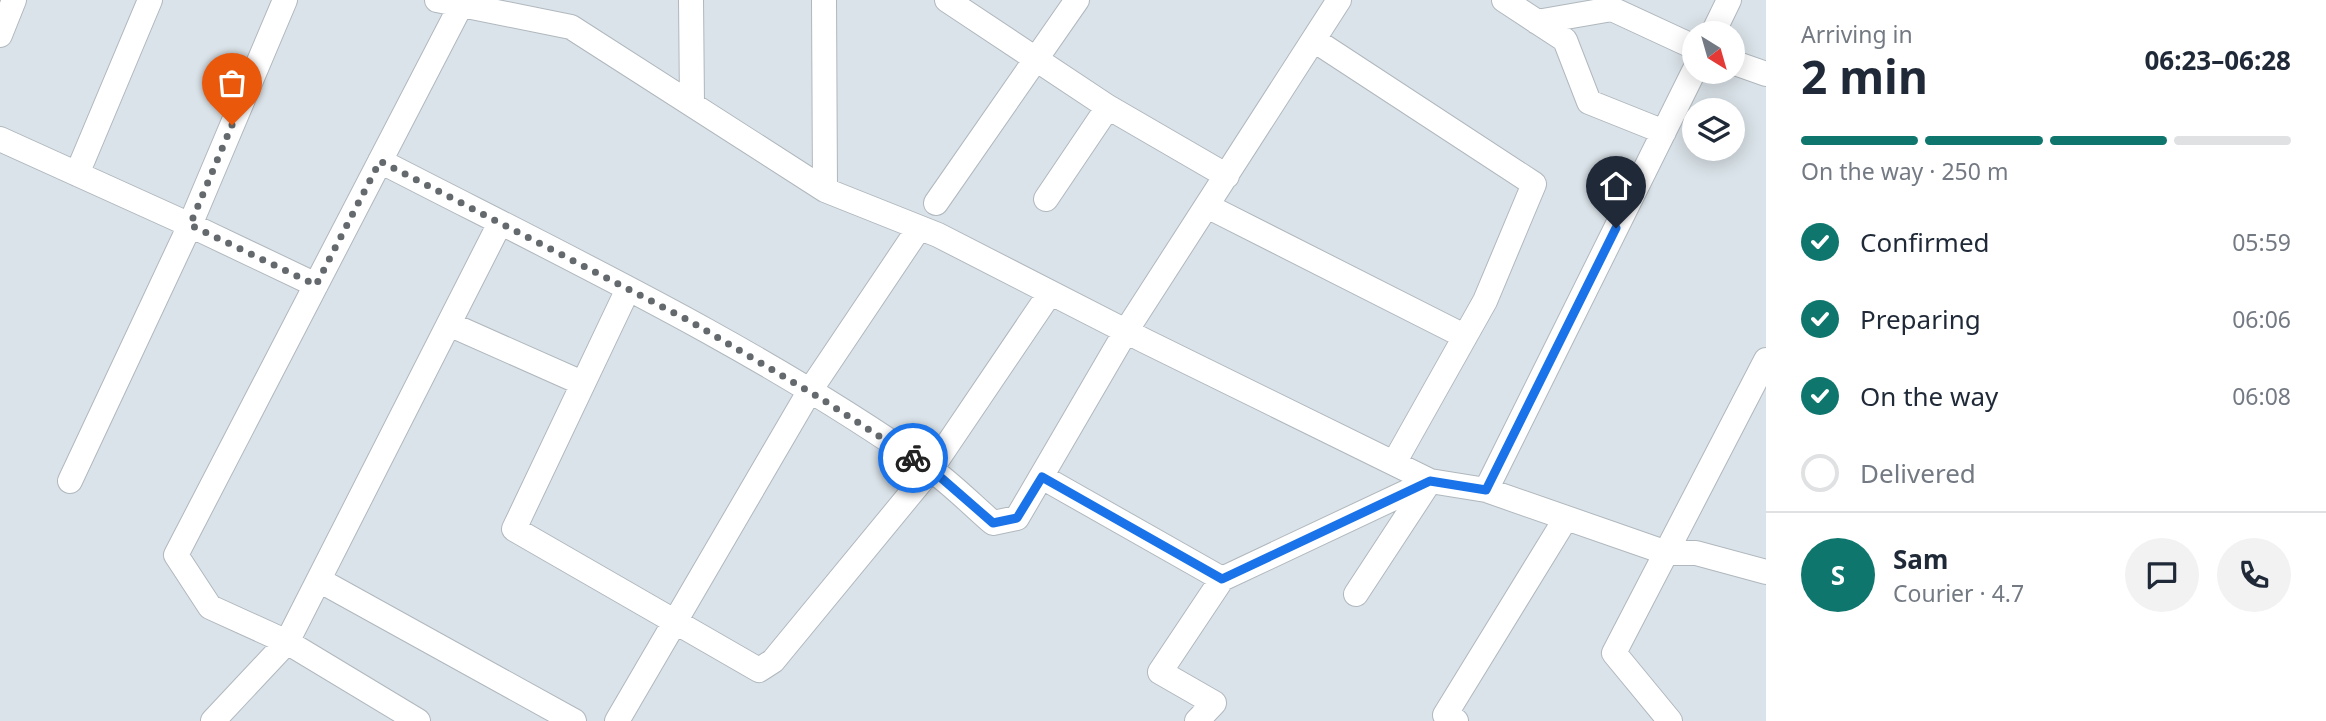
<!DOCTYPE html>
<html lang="en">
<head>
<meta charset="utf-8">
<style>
  body { margin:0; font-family:"Noto Sans",sans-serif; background:#f2f2f3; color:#1f2937; height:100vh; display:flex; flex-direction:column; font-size:26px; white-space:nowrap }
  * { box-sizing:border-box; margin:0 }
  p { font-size:23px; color:#747a83 }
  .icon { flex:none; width:38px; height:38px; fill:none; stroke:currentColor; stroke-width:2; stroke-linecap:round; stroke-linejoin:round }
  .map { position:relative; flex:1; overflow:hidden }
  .sheet { display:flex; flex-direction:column; background:#fff; width:560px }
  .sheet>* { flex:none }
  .needle { width:46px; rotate:143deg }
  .tools { position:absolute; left:1682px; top:21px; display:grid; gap:14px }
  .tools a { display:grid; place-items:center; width:63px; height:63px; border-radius:50%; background:#fff; box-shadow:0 4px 18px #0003; font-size:35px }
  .pin { position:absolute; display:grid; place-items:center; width:60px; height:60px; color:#fff; margin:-72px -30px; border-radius:50% 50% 50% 0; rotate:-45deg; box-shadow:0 0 7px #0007 }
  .pin .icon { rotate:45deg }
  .courier { position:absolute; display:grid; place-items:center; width:70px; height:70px; margin:-35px; border:5px solid #1a73e8; border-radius:50%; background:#fff; color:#222; box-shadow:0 2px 9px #0007 }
  .summary em { font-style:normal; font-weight:700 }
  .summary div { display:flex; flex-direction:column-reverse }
  .summary { display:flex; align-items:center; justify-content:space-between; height:119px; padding:0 35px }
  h1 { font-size:46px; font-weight:700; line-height:52px }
  .bar { display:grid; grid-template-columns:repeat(4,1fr); gap:10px 7px; align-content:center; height:84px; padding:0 35px }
  .bar i { height:9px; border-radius:5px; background:#e0e1e3 }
  .bar .selected { background:#0f766e }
  .bar p { grid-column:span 4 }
  .line { display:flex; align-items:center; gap:18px; padding:0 35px; border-top:2px solid #e0e1e3 }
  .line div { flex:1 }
  .round { display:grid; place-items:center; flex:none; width:74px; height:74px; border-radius:37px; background:#f2f2f3 }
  ol { padding:0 35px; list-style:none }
  li { display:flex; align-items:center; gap:21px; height:77px }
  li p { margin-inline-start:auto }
  li .icon { padding:7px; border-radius:50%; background:#0f766e; color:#fff; stroke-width:4 }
  li:last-child { color:#747a83 }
  li i { width:38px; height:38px; border:4px solid #e0e1e3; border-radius:50% }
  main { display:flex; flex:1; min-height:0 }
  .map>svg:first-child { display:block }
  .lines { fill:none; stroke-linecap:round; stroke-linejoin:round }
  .street-casing { stroke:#b0b8be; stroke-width:26 }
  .street { stroke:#fff; stroke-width:24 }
  .done { stroke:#64696d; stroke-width:7; stroke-dasharray:0 12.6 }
  .route { stroke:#1a73e8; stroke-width:9 }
</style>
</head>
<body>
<main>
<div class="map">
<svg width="1766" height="721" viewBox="0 0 1766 721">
  <rect width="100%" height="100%" fill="#dae3e9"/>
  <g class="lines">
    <!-- street casing -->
    <g class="street-casing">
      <path id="street" d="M 437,0 L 571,27 L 825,190 L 938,235 L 1145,341 L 1430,481 L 1486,490 L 1667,553 L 1696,553 L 1766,572
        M 691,0 L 692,104
        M 824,0 L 825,190
        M 947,0 L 1108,107 L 1227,176
        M 1504,0 L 1565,40 L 1589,102 L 1664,132
        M 1537,22 L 1612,9 L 1694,47
        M 1713,33 L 1729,0
        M 0,35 L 14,0
        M 1314,40 L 1534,184 L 1485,301 L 1394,463
        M 1732,62 L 1766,74
        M 0,139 L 190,225 L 316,285
        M 380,161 C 566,257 757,347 929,468 C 952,484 972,505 993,523 L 1017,518 L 1126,331 L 1339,0
        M 77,174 L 150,0
        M 1046,199 L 1108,107
        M 936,203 L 1077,0
        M 1207,206 L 1464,336
        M 628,289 L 514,529 L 759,670 L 773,661 L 931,469 L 1050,293
        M 449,324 L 582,383
        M 1042,477 L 1222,579 L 1430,481
        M 70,481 L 190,225 L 285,0
        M 1486,490 L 1694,71
        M 319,580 L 574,721
        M 1356,594 L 1430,481
        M 213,721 L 287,642 L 500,223
        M 418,721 L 287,642 L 210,607 L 176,555 L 461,5
        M 617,721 L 809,392 L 919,228
        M 1197,721 L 1214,703 L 1160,672 L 1222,579
        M 1456,721 L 1445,715 L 1566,518
        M 1670,721 L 1614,653 L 1766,360"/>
    </g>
    <!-- street -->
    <use href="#street" class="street"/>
  </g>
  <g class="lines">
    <!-- done -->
    <path class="done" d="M 232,125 L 190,225 L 316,285 L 380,161 L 688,320 L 820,398 L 913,458"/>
    <!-- route -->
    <path class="route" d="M 913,458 L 931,469 L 993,523 L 1017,518 L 1042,477 L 1222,579 L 1430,481 L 1486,490 L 1616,228"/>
  </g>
</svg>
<div class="tools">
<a><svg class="needle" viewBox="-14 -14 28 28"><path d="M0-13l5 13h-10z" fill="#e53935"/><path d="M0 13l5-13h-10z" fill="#747a83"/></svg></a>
<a><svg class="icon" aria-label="layers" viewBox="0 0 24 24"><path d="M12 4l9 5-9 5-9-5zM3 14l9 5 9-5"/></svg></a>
</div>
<div class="pin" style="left:232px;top:125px;background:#ea580c"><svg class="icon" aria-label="bag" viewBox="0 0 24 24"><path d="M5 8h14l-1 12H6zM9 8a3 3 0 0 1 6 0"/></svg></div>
<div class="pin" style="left:1616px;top:228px;background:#1f2937"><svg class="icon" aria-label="home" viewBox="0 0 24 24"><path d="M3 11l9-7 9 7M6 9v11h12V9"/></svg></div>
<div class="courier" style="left:913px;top:458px"><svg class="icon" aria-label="bike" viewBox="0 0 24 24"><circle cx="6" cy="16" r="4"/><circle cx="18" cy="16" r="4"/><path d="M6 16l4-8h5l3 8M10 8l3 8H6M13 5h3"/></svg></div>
</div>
<section class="sheet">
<div class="summary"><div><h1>2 min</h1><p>Arriving in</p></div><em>06:23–06:28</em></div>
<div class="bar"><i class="selected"></i><i class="selected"></i><i class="selected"></i><i></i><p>On the way · 250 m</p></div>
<ol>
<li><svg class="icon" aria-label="check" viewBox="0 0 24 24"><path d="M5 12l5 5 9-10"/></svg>Confirmed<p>05:59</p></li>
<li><svg class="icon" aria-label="check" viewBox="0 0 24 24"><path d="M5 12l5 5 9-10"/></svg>Preparing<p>06:06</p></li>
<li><svg class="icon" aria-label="check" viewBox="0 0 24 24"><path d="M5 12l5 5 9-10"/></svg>On the way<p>06:08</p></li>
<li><i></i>Delivered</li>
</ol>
<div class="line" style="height:126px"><b class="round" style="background:#0f766e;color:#fff">S</b><div><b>Sam</b><p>Courier · 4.7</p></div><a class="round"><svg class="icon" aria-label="chat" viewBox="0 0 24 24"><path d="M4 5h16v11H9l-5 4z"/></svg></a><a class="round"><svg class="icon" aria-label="phone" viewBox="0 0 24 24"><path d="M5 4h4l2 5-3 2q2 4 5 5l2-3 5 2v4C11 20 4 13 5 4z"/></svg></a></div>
</section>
</main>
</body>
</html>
